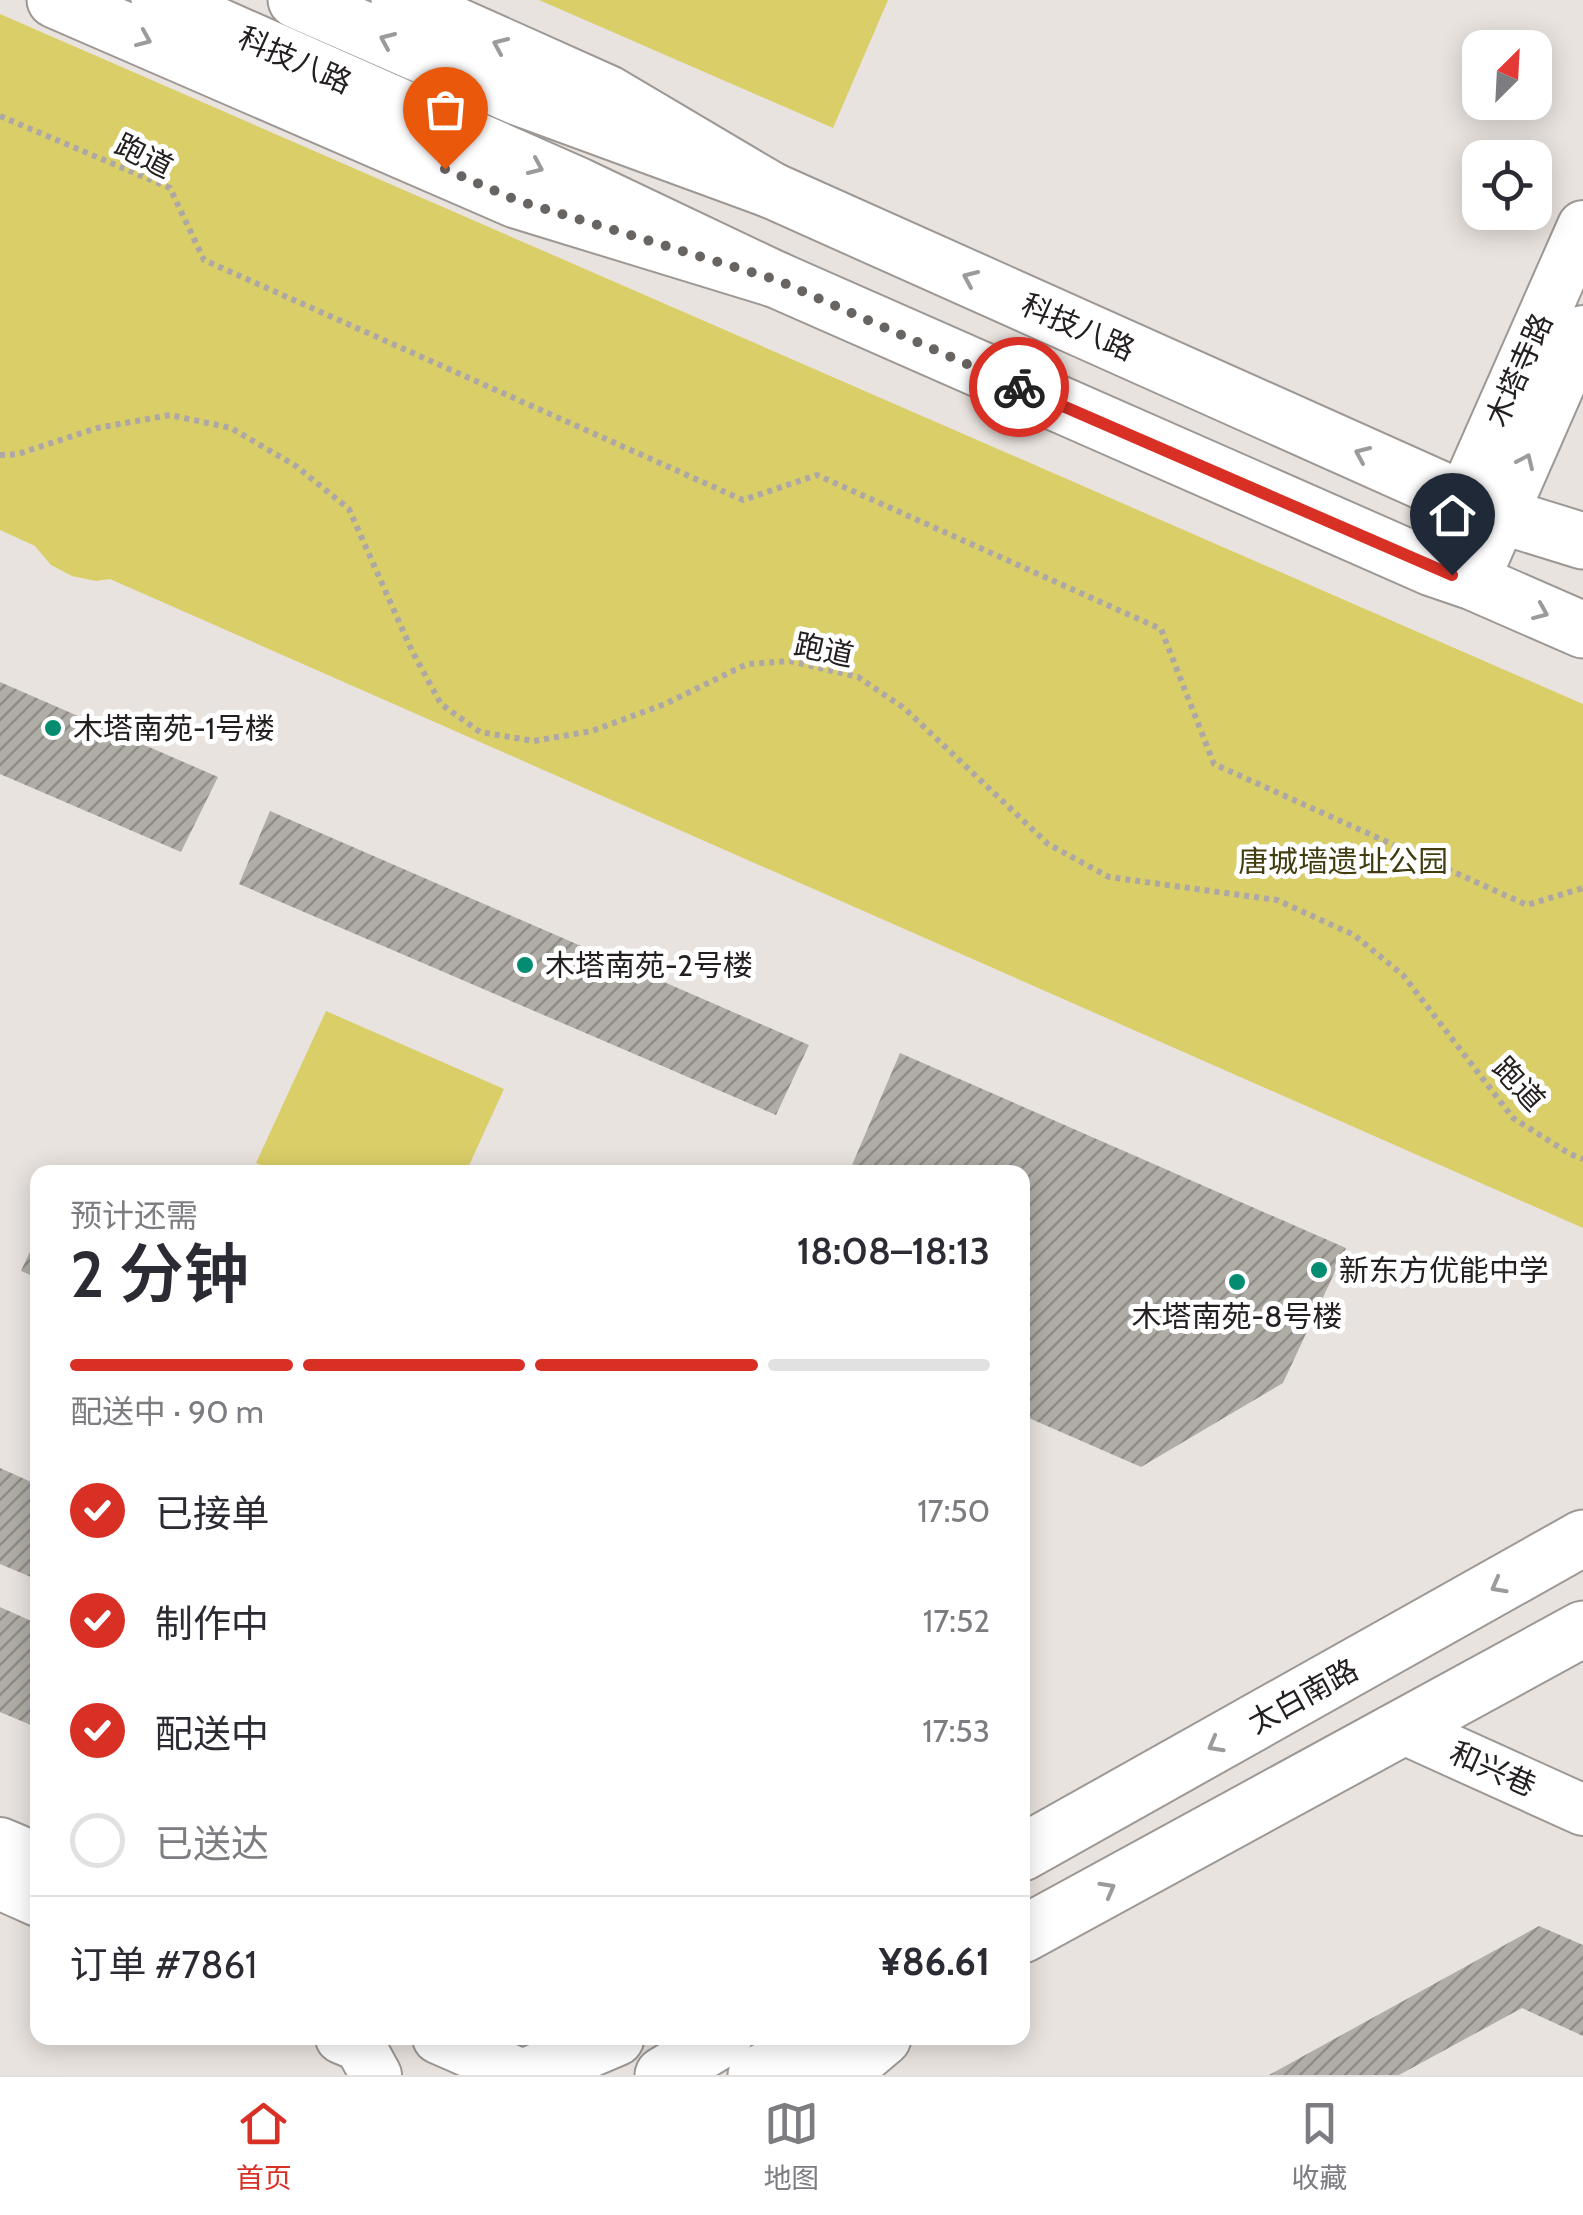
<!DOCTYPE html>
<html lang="zh">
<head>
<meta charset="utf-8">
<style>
  body { margin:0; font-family:Cabin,"Noto Sans SC",sans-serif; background:#f7f7f7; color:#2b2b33; height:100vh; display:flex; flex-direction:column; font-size:38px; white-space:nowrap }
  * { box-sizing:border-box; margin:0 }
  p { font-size:32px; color:#7c7c81 }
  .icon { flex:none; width:55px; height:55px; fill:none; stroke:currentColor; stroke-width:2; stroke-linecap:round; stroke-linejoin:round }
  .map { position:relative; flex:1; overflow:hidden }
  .details { position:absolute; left:30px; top:1165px; width:1000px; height:880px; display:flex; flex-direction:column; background:#fff; border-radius:20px; box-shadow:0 5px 25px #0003 }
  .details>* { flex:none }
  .needle { width:65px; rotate:24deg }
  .fabs { position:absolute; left:1462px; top:30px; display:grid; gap:20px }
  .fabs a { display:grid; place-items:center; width:90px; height:90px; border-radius:20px; background:#fff; box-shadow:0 5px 25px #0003; font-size:50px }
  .pin { position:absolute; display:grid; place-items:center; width:85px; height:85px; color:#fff; margin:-102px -42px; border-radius:50% 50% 50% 0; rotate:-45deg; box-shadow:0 0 10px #0007 }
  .pin .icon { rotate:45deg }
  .courier { position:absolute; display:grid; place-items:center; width:100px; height:100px; margin:-50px; border:8px solid #d93025; border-radius:50%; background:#fff; color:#222; box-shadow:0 2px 12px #0007 }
  .overview em { font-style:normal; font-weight:600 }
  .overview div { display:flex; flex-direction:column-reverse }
  .overview { display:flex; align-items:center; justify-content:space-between; height:170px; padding:0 40px }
  h1 { font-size:65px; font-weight:600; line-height:75px }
  .bar { display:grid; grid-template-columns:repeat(4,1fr); gap:15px 10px; align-content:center; height:120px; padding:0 40px }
  .bar i { height:12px; border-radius:8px; background:#e1e1e2 }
  .bar .selected { background:#d93025 }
  .bar p { grid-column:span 4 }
  .line { display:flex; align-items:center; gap:25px; padding:0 40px; border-top:2px solid #e1e1e2 }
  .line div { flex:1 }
  ol { padding:0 40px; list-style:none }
  li { display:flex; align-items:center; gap:30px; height:110px }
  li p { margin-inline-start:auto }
  li .icon { padding:10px; border-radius:50%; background:#d93025; color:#fff; stroke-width:4 }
  li:last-child { color:#7c7c81 }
  li i { width:55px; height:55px; border:5px solid #e1e1e2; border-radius:50% }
  .dock { display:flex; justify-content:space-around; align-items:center; height:140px; border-top:2px solid #e1e1e2; background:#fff; font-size:28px; color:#7c7c81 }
  .dock a { display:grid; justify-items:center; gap:5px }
  .dock .selected { color:#d93025 }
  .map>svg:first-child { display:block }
  .green { fill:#dace69 }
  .building { fill:url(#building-hatch) }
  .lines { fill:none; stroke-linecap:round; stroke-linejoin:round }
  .minor-casing { stroke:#9e9894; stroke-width:54 }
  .major-casing { stroke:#9e9894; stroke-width:59 }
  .highway-casing { stroke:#9e9894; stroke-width:59 }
  .path { stroke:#ada8a5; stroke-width:6; stroke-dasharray:5 5; stroke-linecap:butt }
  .minor { stroke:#fff; stroke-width:50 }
  .major { stroke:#fff; stroke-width:55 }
  .highway { stroke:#fff; stroke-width:55 }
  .oneway { stroke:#9c9b9a }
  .done { stroke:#686462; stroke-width:10; stroke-dasharray:0 18 }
  .route { stroke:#d93025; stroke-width:12 }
  .poi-dot { fill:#038c72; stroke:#fff; stroke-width:4 }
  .labels { text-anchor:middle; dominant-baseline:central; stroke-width:10; stroke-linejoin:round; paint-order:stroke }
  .street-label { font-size:30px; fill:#23201f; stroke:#fff }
  .poi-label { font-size:30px; fill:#23201f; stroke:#fff; text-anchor:start }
  .park-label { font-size:30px; fill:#423d0f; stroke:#fff }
</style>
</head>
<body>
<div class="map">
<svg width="1583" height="2075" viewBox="0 0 1583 2075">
  <defs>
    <pattern id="building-hatch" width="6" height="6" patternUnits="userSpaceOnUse" patternTransform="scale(2.5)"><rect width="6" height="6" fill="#b0ada7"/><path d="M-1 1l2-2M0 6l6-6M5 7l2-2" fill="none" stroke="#8f8c87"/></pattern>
  </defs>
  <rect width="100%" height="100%" fill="#e9e3df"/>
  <!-- green -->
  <path class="green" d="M 539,0 L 888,0 L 833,128 Z
    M 0,14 L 1583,704 L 1583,1228 L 110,579 L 96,581 L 72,576 L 51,565 L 35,546 L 0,530 Z
    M 326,1011 L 504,1089 L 466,1172 L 277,1172 L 256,1163 Z"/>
  <!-- building -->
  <path class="building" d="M 0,682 L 218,777 L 181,852 L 0,774 Z
    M 270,811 L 809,1045 L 776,1115 L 239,884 Z
    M 900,1053 L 1346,1248 L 1283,1383 L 1141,1467 L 1022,1415 L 1022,1172 L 849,1172 Z
    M 38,1234 L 38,1278 L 21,1271 Z
    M 0,1468 L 38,1485 L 38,1580 L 0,1564 Z
    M 0,1607 L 38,1624 L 38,1728 L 0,1712 Z
    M 1539,1926 L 1583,1945 L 1583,2036 L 1522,2008 L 1399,2075 L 1269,2075 Z"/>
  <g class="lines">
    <!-- minor casing -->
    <g class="minor-casing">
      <path id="minor" d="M 1432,568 L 1583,226
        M 1473,582 L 1583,331
        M 1402,1728 L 1583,1810
        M 0,1843 L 38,1859
        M 0,1884 L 38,1901
        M 341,2038 L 360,2046 L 376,2075
        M 438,2038 L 522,2075"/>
    </g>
    <!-- major casing -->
    <g class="major-casing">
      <path id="major" d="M 55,0 L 516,200 L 777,280 L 1432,568 L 1473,582 L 1583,630
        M 399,0 L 607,93 L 771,190 L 1462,499 L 1502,516 L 1583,541
        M 1022,1853 L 1583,1538
        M 1022,1935 L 1583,1629
        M 529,2075 L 616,2038
        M 663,2075 L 724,2038
        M 756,2075 L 829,2038
        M 839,2075 L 883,2038"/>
    </g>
    <!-- highway casing -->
    <g class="highway-casing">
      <path id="highway" d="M 159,0 L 579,186 L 777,280
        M 296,0 L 520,98 L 771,190"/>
    </g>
    <!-- path -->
    <path class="path" d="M 0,116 L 170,188 L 204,260 L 743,500 L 817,475 L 1161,629 L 1214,764 L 1527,905 L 1583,888
      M 0,455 L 18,454 L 97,428 L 170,415 L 231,428 L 296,466 L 349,509 L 412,651 L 441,704 L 480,732 L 534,741 L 592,731 L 665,704 L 747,664 L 790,661 L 858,677 L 904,708 L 1048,844 L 1109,877 L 1277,900 L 1354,935 L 1403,975 L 1513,1118 L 1570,1154 L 1583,1159"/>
    <!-- minor -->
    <use href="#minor" class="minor"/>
    <!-- major -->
    <use href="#major" class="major"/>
    <!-- highway -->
    <use href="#highway" class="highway"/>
  </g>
  <!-- one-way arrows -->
  <defs><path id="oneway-chevron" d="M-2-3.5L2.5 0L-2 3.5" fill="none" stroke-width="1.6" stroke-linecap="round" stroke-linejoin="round" transform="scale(2.5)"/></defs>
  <g class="oneway">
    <use href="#oneway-chevron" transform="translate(144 39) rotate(23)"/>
    <use href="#oneway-chevron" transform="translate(387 40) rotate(-156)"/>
    <use href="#oneway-chevron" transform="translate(500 45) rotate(-156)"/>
    <use href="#oneway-chevron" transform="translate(536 167) rotate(24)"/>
    <use href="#oneway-chevron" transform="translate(970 278) rotate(-156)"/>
    <use href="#oneway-chevron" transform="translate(1362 454) rotate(-156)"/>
    <use href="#oneway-chevron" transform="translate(1526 461) rotate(-66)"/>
    <use href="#oneway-chevron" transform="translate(1541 612) rotate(23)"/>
    <use href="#oneway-chevron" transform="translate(1498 1586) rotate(151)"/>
    <use href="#oneway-chevron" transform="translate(1215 1745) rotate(151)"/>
    <use href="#oneway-chevron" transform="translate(1108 1889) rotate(-29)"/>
  </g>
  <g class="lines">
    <!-- done -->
    <path class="done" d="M 445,169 L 516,200 L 777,280 L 1019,387"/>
    <!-- route -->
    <path class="route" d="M 1019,387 L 1452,575"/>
  </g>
  <!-- markers -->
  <g class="poi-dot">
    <circle cx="53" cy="728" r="10"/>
    <circle cx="525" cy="965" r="10"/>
    <circle cx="1319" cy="1270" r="10"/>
    <circle cx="1237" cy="1282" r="10"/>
  </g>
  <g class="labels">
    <!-- street labels -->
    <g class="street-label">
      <text transform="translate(295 60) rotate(24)">科技八路</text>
      <text transform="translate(144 156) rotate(27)">跑道</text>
      <text transform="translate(1078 327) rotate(24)">科技八路</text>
      <text transform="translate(1519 370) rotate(-66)">木塔寺路</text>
      <text transform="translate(824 650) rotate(12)">跑道</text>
      <text transform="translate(1519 1084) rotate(47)">跑道</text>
      <text transform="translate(1303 1696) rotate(-29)">太白南路</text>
      <text transform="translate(1493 1769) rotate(24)">和兴巷</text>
    </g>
    <!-- poi labels -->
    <g class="poi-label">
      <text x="73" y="728">木塔南苑-1号楼</text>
      <text x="545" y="965">木塔南苑-2号楼</text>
      <text x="1339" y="1270">新东方优能中学</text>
      <text x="1237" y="1316" text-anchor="middle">木塔南苑-8号楼</text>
    </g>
    <!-- park labels -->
    <g class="park-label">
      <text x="1343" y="861">唐城墙遗址公园</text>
    </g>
  </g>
</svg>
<div class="fabs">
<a><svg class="needle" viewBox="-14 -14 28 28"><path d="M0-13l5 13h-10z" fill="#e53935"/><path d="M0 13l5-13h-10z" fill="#7c7c81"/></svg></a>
<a><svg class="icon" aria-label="locate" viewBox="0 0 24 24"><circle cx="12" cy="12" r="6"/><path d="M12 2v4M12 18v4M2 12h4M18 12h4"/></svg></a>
</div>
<div class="pin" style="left:445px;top:169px;background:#ea580c"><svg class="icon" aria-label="bag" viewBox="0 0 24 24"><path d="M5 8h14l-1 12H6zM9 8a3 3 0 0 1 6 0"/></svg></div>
<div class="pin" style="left:1452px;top:575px;background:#1f2937"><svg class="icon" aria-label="home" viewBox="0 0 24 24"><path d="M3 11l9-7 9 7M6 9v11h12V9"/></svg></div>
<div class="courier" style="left:1019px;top:387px"><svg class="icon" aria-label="bike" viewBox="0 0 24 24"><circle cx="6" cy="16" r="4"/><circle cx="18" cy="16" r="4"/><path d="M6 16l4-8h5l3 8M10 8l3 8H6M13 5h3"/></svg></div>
<section class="details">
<div class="overview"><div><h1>2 分钟</h1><p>预计还需</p></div><em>18:08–18:13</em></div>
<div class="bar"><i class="selected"></i><i class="selected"></i><i class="selected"></i><i></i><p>配送中 · 90 m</p></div>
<ol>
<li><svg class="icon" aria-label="check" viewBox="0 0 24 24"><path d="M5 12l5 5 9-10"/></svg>已接单<p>17:50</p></li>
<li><svg class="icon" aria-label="check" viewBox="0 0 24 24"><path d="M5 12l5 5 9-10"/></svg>制作中<p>17:52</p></li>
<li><svg class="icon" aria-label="check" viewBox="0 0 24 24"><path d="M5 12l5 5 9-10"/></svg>配送中<p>17:53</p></li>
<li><i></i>已送达</li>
</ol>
<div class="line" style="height:130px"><div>订单 #7861</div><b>¥86.61</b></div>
</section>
</div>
<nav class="dock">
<a class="selected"><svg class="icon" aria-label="home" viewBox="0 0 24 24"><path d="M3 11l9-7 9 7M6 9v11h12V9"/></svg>首页</a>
<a><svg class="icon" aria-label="map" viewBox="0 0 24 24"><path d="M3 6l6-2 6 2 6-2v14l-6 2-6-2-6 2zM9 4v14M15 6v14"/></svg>地图</a>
<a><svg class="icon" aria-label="saved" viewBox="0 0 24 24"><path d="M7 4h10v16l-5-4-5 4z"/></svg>收藏</a>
</nav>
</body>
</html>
